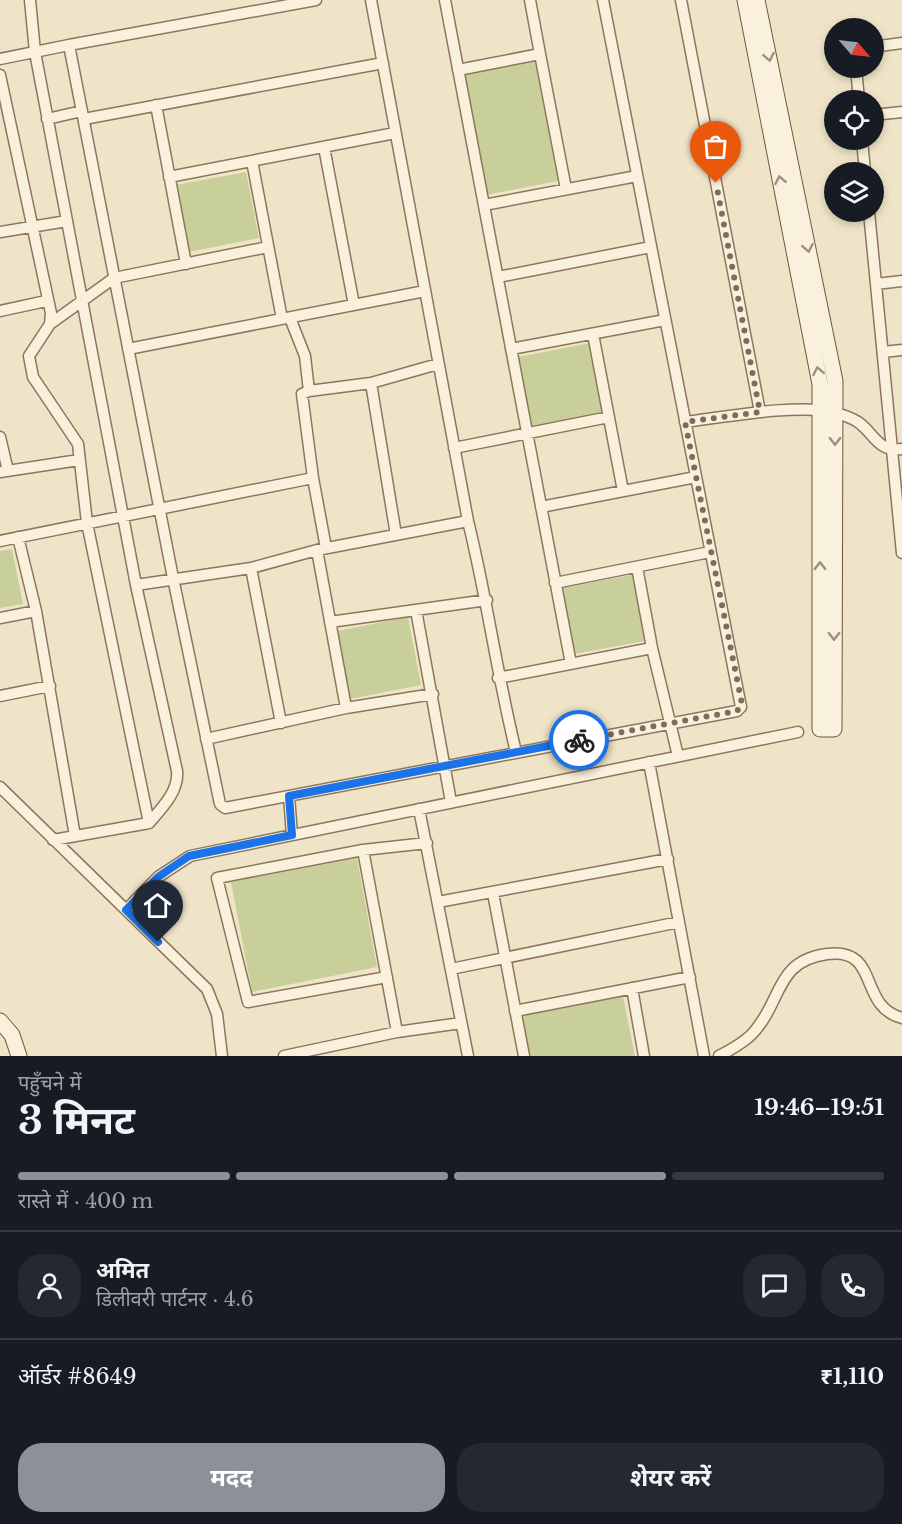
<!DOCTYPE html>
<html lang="hi">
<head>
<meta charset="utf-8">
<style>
  body { margin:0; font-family:"Libre Baskerville","Noto Sans Devanagari",serif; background:#242831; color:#f1f3f6; height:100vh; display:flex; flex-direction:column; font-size:22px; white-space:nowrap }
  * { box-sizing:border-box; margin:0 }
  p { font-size:20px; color:#9ea1a6 }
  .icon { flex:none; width:33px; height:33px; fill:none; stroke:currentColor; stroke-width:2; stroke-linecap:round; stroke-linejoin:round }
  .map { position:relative; height:1056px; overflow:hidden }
  .drawer { display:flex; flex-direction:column; background:#171b24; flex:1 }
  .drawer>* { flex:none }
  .needle { width:39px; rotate:118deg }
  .controls { position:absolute; left:824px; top:18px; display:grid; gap:12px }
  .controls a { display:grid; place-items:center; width:60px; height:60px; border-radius:50%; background:#171b24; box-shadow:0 3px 9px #0003; font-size:30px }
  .pin { position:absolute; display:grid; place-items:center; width:51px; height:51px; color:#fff; margin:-62px -26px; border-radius:50% 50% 50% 0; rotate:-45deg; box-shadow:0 0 6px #0007 }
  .pin .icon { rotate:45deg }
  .courier { position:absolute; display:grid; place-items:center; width:60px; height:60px; margin:-30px; border:4px solid #1a73e8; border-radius:50%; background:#fff; color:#222; box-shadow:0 2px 8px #0007 }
  .overview em { font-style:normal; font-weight:700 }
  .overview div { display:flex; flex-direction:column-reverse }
  .overview { display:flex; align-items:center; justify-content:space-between; height:102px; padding:0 18px }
  h1 { font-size:39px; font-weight:700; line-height:45px }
  .bar { display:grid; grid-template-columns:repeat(4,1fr); gap:9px 6px; align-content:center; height:72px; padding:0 18px }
  .bar i { height:8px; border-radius:4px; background:#363941 }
  .bar .current { background:#8c9099 }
  .bar p { grid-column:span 4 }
  .line { display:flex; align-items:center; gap:15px; padding:0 18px; border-top:2px solid #363941 }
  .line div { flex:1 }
  .round { display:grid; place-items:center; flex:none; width:63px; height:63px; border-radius:24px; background:#242831 }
  .action { display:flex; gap:12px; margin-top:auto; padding:12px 18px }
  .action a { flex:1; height:69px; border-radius:24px; background:#8c9099; color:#fff; font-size:24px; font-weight:700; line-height:69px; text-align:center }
  .action a+a { background:#242831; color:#f1f3f6 }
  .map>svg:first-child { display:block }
  .green { fill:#c9cf9b }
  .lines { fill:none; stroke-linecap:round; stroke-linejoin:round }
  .street-casing { stroke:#8d765c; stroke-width:13 }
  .secondary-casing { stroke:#6f573f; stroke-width:17 }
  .street { stroke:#faf1dc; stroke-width:10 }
  .secondary { stroke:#faf1dc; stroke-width:15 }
  .oneway { stroke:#9c907e }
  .done { stroke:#7c6e5b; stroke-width:6; stroke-dasharray:0 10.8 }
  .route { stroke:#1a73e8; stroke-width:8 }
</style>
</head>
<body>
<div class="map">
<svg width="902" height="1056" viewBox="0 0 902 1056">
  <rect width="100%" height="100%" fill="#f0e4c8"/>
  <!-- green -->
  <path class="green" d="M 535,61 L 558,181 L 486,195 L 463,75 Z
    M 246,172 L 259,238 L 189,252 L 176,185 Z
    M 590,343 L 603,412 L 531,426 L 518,357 Z
    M 12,549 L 23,604 L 0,608 L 0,551 Z
    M 632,575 L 645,641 L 574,654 L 562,588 Z
    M 408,617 L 421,685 L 350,699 L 337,631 Z
    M 357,858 L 377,967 L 252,992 L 231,882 Z
    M 623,996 L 635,1056 L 530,1056 L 522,1015 Z"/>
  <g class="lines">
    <!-- street casing -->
    <g class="street-casing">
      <path id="street" d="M 30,0 L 35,52 L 136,585 L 177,771 C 179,791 162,808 149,823
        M 316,0 L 69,45 L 173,578 L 220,804 L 225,808 L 737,711 L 741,707 L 603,0
        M 371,0 L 468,521 C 487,598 497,675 516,752
        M 445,0 L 571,664
        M 530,0 L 540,54
        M 681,0 L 760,412
        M 873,47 L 902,43
        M 0,59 L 69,45
        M 856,68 L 859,100
        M 458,70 L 540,54 L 566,189
        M 0,75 L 51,313 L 50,324 L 29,356 L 33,377 L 78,444 L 87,523 L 149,823 L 53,840
        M 156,105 L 186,264
        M 873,115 L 902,112
        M 47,119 L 82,111
        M 84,119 L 383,63
        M 862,140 L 865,172
        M 324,147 L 354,305
        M 252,161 L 282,319
        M 169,177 L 395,133
        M 484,205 L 637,176
        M 869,212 L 902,553
        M 0,232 L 67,221
        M 498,277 L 651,247
        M 876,284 L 902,281
        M 0,311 L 46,301
        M 290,318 L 305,356 L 309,391
        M 50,324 L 114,278 L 268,247
        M 593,334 L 623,491
        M 128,349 L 425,291
        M 511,349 L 665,320
        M 883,352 L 902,350
        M 371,383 L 396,535
        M 685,422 C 724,417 800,403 836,413 C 843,415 852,418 858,422 C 874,433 877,452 902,449
        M 0,437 L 8,471
        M 454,448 L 609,417
        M 0,472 L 79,460
        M 541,507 L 696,477
        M 18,537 L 36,611 L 75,836
        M 0,541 L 313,478
        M 326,548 L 313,478 L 302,394 L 309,391 L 371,383 L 438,364
        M 317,550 L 346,708
        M 637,567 L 652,648 L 678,756
        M 251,568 L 281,723
        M 555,583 L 710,552
        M 136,585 L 251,568 L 317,550 L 468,521
        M 416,610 L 451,802
        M 0,618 L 36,611
        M 330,622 L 487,600
        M 498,678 L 652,648
        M 0,696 L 50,686
        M 206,739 L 346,708 L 433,694
        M 649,762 L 704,1056
        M 0,787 L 207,989 L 217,1014 L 222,1056
        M 289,796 L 292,835
        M 419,809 L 468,1056
        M 363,850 L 397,1032
        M 493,893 L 524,1056
        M 438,902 L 668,859
        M 126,910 L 158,877 L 190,856 L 798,732
        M 451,969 L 679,922
        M 387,977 L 248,1002 L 217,878 L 363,850 L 427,843
        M 632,988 L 644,1056
        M 515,1011 L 690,977
        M 284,1056 L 397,1032 L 461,1023
        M 719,1056 C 730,1050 744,1043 753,1033 C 783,1000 775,961 827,954 C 881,947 857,1006 902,1018"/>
    </g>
    <!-- secondary casing -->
    <g class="secondary-casing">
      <path id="secondary" d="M 745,0 L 820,384 L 820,729 L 834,729 L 835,381 L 757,0
        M 0,1021 L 12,1035 L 19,1056"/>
    </g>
    <!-- street -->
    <use href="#street" class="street"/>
    <!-- secondary -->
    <use href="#secondary" class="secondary"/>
  </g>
  <!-- one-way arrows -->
  <defs><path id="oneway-chevron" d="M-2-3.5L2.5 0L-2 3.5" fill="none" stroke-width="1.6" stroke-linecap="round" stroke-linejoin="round" transform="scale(1.5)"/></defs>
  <g class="oneway">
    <use href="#oneway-chevron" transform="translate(769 57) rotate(79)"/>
    <use href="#oneway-chevron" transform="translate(780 180) rotate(-101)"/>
    <use href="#oneway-chevron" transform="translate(808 248) rotate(79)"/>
    <use href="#oneway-chevron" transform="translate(818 371) rotate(-101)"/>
    <use href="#oneway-chevron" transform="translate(835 441) rotate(90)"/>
    <use href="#oneway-chevron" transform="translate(820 566) rotate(-90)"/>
    <use href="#oneway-chevron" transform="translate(834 636) rotate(90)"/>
  </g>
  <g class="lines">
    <!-- done -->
    <path class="done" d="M 579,740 L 737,711 L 742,704 L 685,422 L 760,412 L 716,183"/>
    <!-- route -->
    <path class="route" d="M 158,942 L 126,910 L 158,877 L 189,856 L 292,835 L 289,796 L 579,740"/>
  </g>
</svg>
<div class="controls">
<a><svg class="needle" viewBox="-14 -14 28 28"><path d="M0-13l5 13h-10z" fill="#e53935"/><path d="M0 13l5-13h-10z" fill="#9ea1a6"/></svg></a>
<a><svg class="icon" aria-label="locate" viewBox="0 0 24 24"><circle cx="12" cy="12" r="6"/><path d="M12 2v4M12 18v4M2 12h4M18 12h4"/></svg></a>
<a><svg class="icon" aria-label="layers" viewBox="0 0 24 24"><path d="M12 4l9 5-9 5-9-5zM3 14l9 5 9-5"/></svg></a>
</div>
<div class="pin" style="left:716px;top:183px;background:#ea580c"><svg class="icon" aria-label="bag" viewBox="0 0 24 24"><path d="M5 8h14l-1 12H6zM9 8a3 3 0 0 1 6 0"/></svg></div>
<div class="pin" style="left:158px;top:942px;background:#1f2937"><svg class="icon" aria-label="home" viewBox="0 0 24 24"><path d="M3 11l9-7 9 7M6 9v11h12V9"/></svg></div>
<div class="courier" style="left:579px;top:740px"><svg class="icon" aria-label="bike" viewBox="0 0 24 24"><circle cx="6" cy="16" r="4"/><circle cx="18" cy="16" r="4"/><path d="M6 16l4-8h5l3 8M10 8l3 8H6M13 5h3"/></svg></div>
</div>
<section class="drawer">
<div class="overview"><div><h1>3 मिनट</h1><p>पहुँचने में</p></div><em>19:46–19:51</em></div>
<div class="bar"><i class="current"></i><i class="current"></i><i class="current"></i><i></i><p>रास्ते में · 400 m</p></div>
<div class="line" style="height:108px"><a class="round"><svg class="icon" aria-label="person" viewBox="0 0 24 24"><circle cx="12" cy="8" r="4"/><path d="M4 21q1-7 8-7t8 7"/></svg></a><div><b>अमित</b><p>डिलीवरी पार्टनर · 4.6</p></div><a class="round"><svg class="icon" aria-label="chat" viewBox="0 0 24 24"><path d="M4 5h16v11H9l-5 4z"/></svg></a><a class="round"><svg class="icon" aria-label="phone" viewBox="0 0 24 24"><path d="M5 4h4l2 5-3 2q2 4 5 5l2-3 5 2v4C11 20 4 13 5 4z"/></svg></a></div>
<div class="line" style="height:78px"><div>ऑर्डर #8649</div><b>₹1,110</b></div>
<div class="action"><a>मदद</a><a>शेयर करें</a></div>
</section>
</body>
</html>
